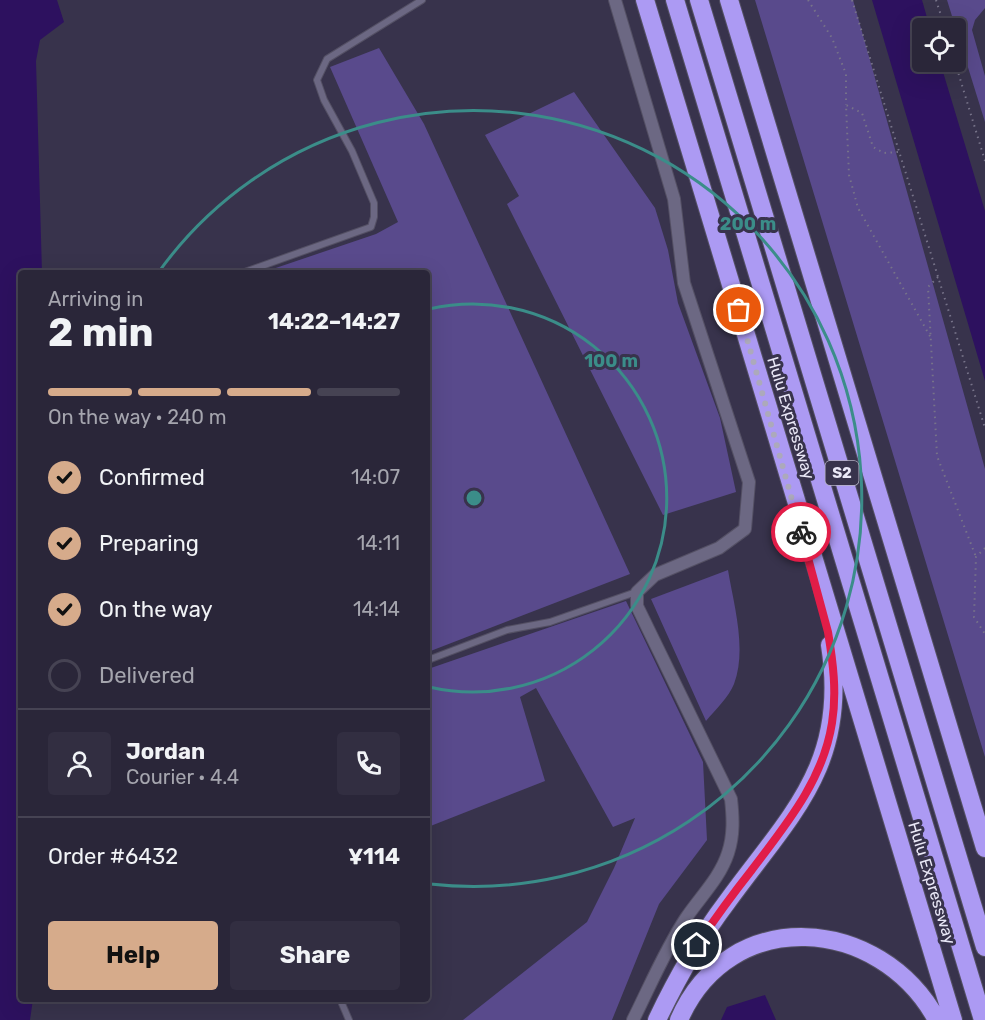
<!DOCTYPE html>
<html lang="en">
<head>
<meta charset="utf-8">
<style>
  body { margin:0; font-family:Rubik,sans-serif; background:#322e41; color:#f1f3f6; height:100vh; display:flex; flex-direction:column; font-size:22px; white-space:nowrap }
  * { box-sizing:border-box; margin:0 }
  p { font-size:20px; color:#a5a5ae }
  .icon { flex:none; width:33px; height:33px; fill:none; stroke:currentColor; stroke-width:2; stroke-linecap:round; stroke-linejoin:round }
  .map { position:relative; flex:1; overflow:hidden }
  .side { position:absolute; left:18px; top:270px; width:412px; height:732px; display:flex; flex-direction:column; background:#2a2639; border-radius:6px; box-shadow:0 6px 24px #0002,0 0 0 2px #464353 }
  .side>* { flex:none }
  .tools { position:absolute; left:912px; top:18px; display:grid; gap:12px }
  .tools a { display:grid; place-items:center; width:54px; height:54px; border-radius:6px; background:#2a2639; box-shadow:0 6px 24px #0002,0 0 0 2px #464353; font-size:30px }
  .pin { position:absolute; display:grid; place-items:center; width:51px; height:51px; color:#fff; margin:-26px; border:3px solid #fff; border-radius:50%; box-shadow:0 2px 6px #0007 }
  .courier { position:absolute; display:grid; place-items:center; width:60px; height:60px; margin:-30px; border:4px solid #e11d48; border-radius:50%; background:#fff; color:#222; box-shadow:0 2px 8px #0007 }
  .head em { font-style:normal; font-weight:700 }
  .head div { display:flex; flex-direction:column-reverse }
  .head { display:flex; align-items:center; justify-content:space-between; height:102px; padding:0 30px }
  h1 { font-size:39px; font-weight:700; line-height:45px }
  .bar { display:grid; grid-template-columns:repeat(4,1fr); gap:9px 6px; align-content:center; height:72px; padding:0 30px }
  .bar i { height:8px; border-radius:4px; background:#464353 }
  .bar .active { background:#d6ab8b }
  .bar p { grid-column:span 4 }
  .line { display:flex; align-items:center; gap:15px; padding:0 30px; border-top:2px solid #464353 }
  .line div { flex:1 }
  .round { display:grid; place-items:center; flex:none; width:63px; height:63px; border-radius:6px; background:#322e41 }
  ol { padding:0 30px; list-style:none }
  li { display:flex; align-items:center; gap:18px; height:66px }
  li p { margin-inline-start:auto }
  li .icon { padding:6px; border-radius:50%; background:#d6ab8b; color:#111; stroke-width:4 }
  li:last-child { color:#a5a5ae }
  li i { width:33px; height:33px; border:3px solid #464353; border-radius:50% }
  .button { display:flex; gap:12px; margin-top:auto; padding:12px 30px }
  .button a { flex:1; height:69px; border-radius:6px; background:#d6ab8b; color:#111; font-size:24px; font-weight:700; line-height:69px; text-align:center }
  .button a+a { background:#322e41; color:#f1f3f6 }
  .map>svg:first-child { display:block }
  .green { fill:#594a8c }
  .water { fill:#2d115f }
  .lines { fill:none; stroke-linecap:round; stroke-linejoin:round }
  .lane-casing { stroke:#545064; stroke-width:8 }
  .street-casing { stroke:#545064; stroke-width:14 }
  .highway-casing { stroke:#545064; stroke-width:20 }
  .path { stroke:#777389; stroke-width:2; stroke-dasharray:1.5 4.5; stroke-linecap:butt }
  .lane { stroke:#6c6883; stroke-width:6 }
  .street { stroke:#6c6883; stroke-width:12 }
  .highway { stroke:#ac9af3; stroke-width:18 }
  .done { stroke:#aca9bb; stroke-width:6; stroke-dasharray:0 10.8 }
  .route { stroke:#e11d48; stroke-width:8 }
  .ring { fill:none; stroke:#3b8d89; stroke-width:3 }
  .labels { text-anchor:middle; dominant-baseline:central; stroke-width:6; stroke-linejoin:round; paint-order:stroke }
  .shield { fill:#38334c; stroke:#b5b2c4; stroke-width:1.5 }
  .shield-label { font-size:15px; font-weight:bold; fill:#eae8f7 }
  .street-label { font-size:16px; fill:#eae8f7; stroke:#38334c }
  .centre { fill:#3b8d89; stroke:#38334c; stroke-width:3 }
  .ring-label { font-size:18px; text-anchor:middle; font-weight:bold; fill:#3b8d89; stroke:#38334c; stroke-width:6; stroke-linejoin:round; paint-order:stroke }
</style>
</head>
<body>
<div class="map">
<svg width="985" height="1020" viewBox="0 0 985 1020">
  <rect width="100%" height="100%" fill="#38334c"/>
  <!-- green -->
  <path class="green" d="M 755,0 L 853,0 L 985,469 L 985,757 Z
    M 947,0 L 985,0 L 985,8 L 975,20 L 972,30 L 985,76 L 985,122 Z
    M 379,48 L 424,124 L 630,574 L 428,652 L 428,273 L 261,273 L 376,234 L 398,222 L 330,67 Z
    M 574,92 L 655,208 L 668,250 L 678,303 L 720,418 L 736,492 L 663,515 L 507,204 L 519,196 L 485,135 Z
    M 728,570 C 734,606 747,649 734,684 C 729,697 715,710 706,721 L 651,599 Z
    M 626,601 L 703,762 L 707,840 L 659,904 L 612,1020 L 463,1020 L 587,922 L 614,868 L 635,818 L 613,827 L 536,688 L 520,697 L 545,781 L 428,827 L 428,669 Z"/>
  <!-- water -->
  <path class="water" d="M 0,0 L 57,0 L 64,22 L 40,40 L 36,61 L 42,273 L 21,273 L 21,999 L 33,999 L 30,1020 L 0,1020 Z
    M 872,0 L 922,0 L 930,28 L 922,28 L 922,62 L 940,62 L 985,211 L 985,381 Z
    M 765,995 L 776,1020 L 721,1020 L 727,1007 Z"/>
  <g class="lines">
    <!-- lane casing -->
    <g class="lane-casing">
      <path id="lane" d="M 242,273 L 371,227 L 374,217 L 374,203 L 352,151 L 324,100 L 317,80 L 327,59 L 422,0
        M 428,660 L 507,630 L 550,622 L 636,592
        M 340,999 L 349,1020"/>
    </g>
    <!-- street casing -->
    <g class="street-casing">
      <path id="street" d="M 615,0 L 674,199 L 684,283 L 749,482 L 745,529 L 719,548 L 655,575 L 637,592 L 637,606 L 731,799 C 733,817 734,835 728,853 C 720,878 700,897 686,918 C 665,950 650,986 633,1020"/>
    </g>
    <!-- highway casing -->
    <g class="highway-casing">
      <path id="highway" d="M 645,0 L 953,1020
        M 675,0 L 983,1020
        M 699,0 L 985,947
        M 729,0 L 985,848
        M 657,1020 C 677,978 699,939 727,902 C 791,814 849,764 830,645
        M 679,1020 C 729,904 880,915 937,1020"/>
    </g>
    <!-- path -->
    <path class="path" d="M 808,0 L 832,38 L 846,74 L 846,105
      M 852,0 L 985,428
      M 936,0 L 945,28
      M 955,62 L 985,161
      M 898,152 L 884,153 L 873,147 L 862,113 L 846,105 L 849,175 L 858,208 L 931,338
      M 938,277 L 928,287 L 937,456 L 976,557
      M 985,548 L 976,557 L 974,617 L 985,634"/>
    <!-- lane -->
    <use href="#lane" class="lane"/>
    <!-- street -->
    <use href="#street" class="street"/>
    <!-- highway -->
    <use href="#highway" class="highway"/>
  </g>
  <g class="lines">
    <!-- done -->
    <path class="done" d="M 739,310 L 801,532"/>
    <!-- route -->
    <path class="route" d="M 697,945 C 714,920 732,895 751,871 C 785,826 823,781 832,723 C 837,692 833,662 828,632 L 801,532"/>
  </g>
  <!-- distance rings -->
  <g class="ring">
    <path d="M429 309A194 194 0 1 1 429 687"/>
    <path d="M158 273A388 388 0 1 1 430 884"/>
  </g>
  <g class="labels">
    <!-- shield labels -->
    <rect class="shield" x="825.5" y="461" width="33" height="24" rx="4.5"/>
    <g class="shield-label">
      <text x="842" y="473">S2</text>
    </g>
    <!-- street labels -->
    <g class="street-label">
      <text transform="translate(791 418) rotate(73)">Hulu Expressway</text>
      <text transform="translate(932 883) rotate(73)">Hulu Expressway</text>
    </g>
  </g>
  <circle cx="474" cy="498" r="9" class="centre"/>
  <g class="ring-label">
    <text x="748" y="230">200 m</text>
    <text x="611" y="367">100 m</text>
  </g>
</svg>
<div class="tools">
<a><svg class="icon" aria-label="locate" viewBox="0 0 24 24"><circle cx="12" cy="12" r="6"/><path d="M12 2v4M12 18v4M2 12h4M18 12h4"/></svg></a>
</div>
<div class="pin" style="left:739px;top:310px;background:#ea580c"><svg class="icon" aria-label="bag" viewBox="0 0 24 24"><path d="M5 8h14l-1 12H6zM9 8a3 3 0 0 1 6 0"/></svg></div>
<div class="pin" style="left:697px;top:945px;background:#1f2937"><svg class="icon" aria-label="home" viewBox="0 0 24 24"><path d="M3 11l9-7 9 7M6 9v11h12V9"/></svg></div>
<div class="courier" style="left:801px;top:532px"><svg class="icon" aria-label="bike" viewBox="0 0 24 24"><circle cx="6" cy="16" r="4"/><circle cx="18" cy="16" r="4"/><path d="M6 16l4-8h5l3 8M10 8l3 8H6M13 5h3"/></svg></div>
<section class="side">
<div class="head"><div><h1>2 min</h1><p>Arriving in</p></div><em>14:22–14:27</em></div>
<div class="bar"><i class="active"></i><i class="active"></i><i class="active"></i><i></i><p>On the way · 240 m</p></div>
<ol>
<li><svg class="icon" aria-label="check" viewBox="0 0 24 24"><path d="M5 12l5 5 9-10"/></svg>Confirmed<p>14:07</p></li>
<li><svg class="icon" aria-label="check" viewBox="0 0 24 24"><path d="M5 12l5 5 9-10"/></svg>Preparing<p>14:11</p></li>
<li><svg class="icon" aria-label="check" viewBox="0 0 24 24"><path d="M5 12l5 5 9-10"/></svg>On the way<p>14:14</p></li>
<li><i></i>Delivered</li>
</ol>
<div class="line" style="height:108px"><a class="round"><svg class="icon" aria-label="person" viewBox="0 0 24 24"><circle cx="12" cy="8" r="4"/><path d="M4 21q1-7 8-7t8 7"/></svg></a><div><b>Jordan</b><p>Courier · 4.4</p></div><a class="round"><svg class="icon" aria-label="phone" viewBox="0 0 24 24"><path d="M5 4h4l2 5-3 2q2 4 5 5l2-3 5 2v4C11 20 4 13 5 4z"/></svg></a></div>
<div class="line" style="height:78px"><div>Order #6432</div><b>¥114</b></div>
<div class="button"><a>Help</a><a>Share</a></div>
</section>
</div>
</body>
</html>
